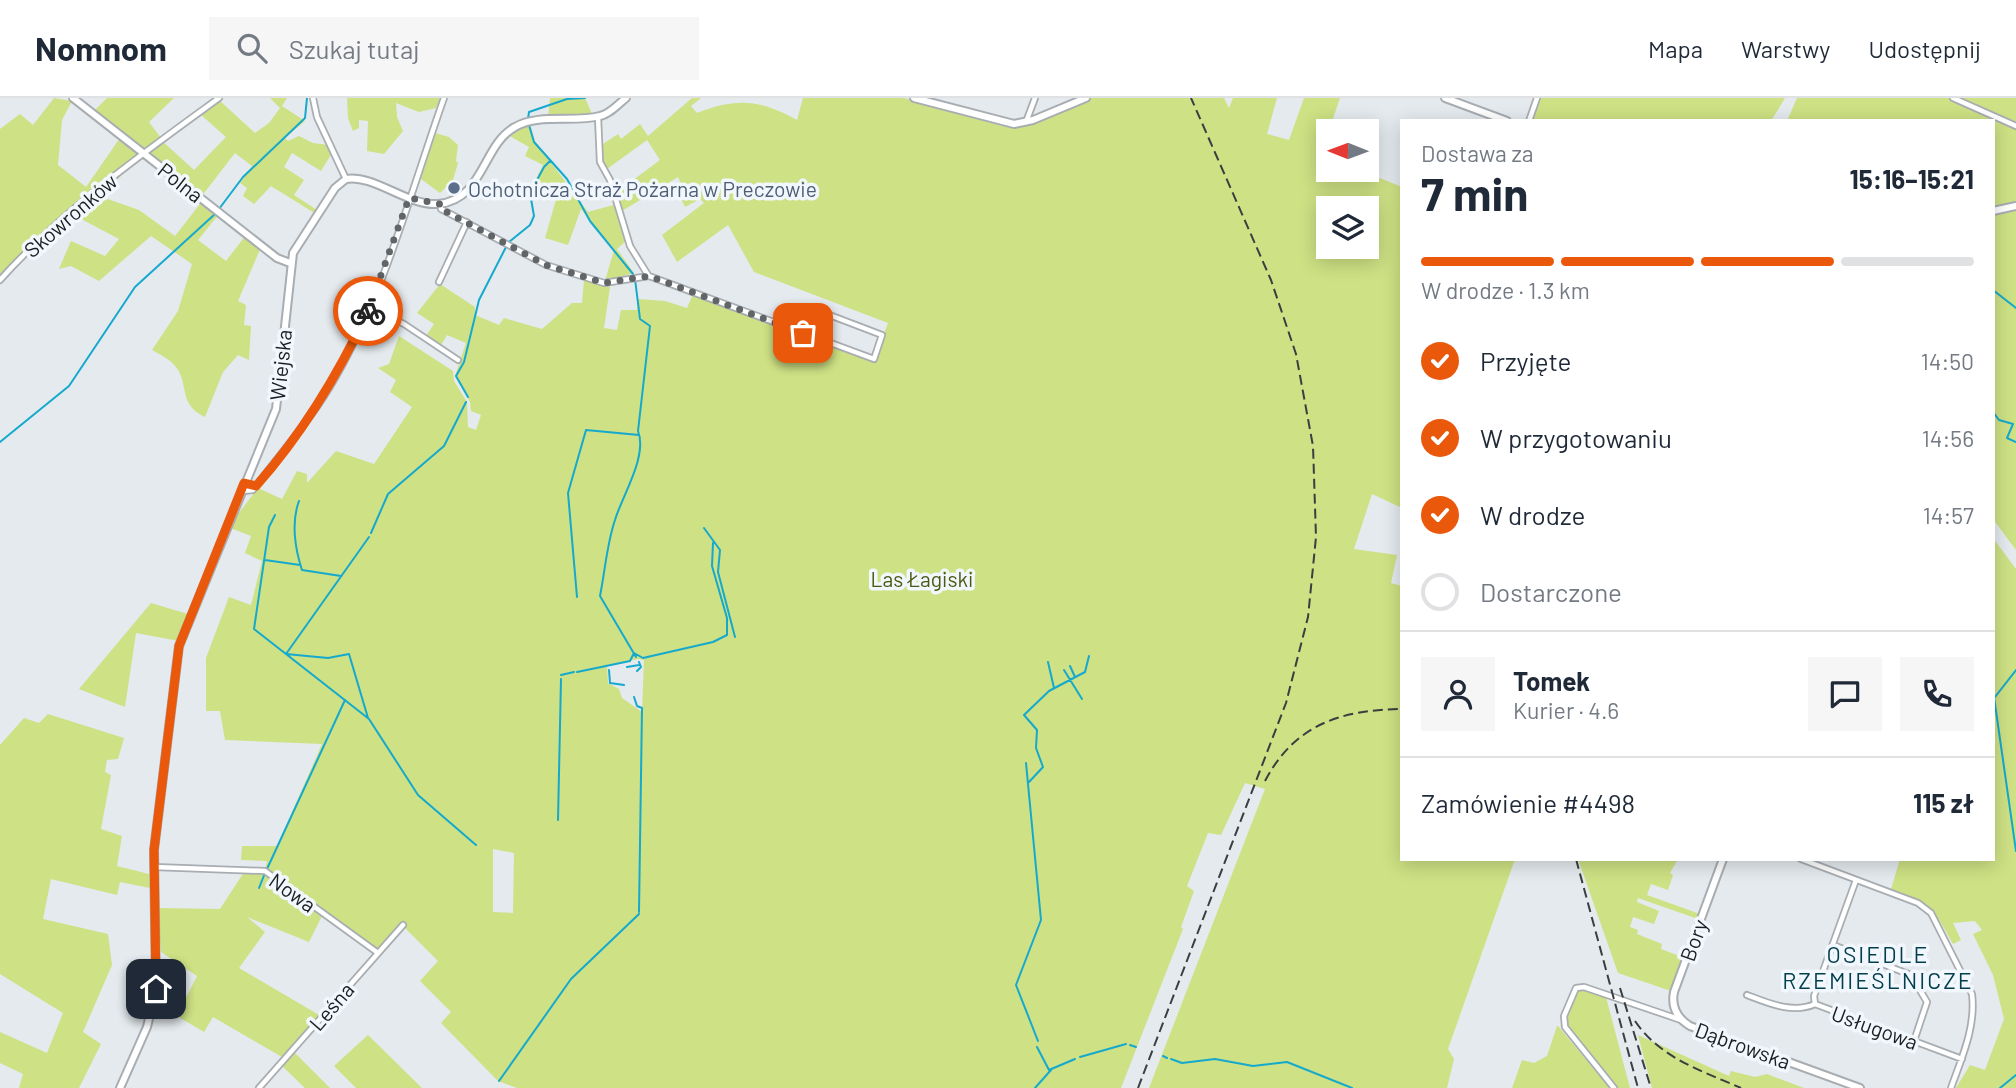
<!DOCTYPE html>
<html lang="pl">
<head>
<meta charset="utf-8">
<style>
  body { margin:0; font-family:Barlow,sans-serif; background:#f6f6f7; color:#1f2937; height:100vh; display:flex; flex-direction:column; font-size:26px; white-space:nowrap }
  * { box-sizing:border-box; margin:0 }
  p { font-size:23px; color:#747a83 }
  .icon { flex:none; width:38px; height:38px; fill:none; stroke:currentColor; stroke-width:2; stroke-linecap:round; stroke-linejoin:round }
  .map { position:relative; flex:1; overflow:hidden }
  .sheet { position:absolute; left:1400px; top:21px; width:595px; height:742px; display:flex; flex-direction:column; background:#fff; border-radius:0px; box-shadow:0 4px 18px #0003 }
  .sheet>* { flex:none }
  .needle { width:46px; rotate:271deg }
  .tools { position:absolute; left:1316px; top:21px; display:grid; gap:14px }
  .tools a { display:grid; place-items:center; width:63px; height:63px; border-radius:0px; background:#fff; box-shadow:0 4px 18px #0003; font-size:35px }
  .pin { position:absolute; display:grid; place-items:center; width:60px; height:60px; color:#fff; margin:-30px; border-radius:14px; box-shadow:0 4px 10px #0006 }
  .courier { position:absolute; display:grid; place-items:center; width:70px; height:70px; margin:-35px; border:5px solid #ea580c; border-radius:50%; background:#fff; color:#222; box-shadow:0 2px 9px #0007 }
  .overview em { font-style:normal; font-weight:700 }
  .overview div { display:flex; flex-direction:column-reverse }
  .overview { display:flex; align-items:center; justify-content:space-between; height:119px; padding:0 21px }
  h1 { font-size:46px; font-weight:700; line-height:52px }
  .bar { display:grid; grid-template-columns:repeat(4,1fr); gap:10px 7px; align-content:center; height:84px; padding:0 21px }
  .bar i { height:9px; border-radius:5px; background:#e0e1e3 }
  .bar .current { background:#ea580c }
  .bar p { grid-column:span 4 }
  .line { display:flex; align-items:center; gap:18px; padding:0 21px; border-top:2px solid #e0e1e3 }
  .line div { flex:1 }
  .round { display:grid; place-items:center; flex:none; width:74px; height:74px; border-radius:0px; background:#f6f6f7 }
  ol { padding:0 21px; list-style:none }
  li { display:flex; align-items:center; gap:21px; height:77px }
  li p { margin-inline-start:auto }
  li .icon { padding:7px; border-radius:50%; background:#ea580c; color:#fff; stroke-width:4 }
  li:last-child { color:#747a83 }
  li i { width:38px; height:38px; border:4px solid #e0e1e3; border-radius:50% }
  header { display:flex; align-items:center; gap:42px; box-sizing:border-box; height:98px; padding:0 35px; background:#fff; border-bottom:2px solid #e0e1e3 }
  header strong { font-size:33px }
  nav { display:flex; gap:38px; margin-inline-start:auto; font-size:24px }
  .search { width:490px; height:63px; background:#f6f6f7; display:flex; align-items:center; gap:18px; box-sizing:border-box; padding:0 24px; border-radius:0px; color:#747a83; font-size:26px }
  .map>svg:first-child { display:block }
  .green { fill:#cee184; fill-rule:evenodd }
  .lines { fill:none; stroke-linecap:round; stroke-linejoin:round }
  .stream { stroke:#15a9ce; stroke-width:2 }
  .street-casing { stroke:#a8adb2; stroke-width:8 }
  .secondary-casing { stroke:#a8adb2; stroke-width:10 }
  .street { stroke:#fff; stroke-width:4.5 }
  .secondary { stroke:#fff; stroke-width:6 }
  .rail { stroke:#3b3e40; stroke-width:2; stroke-dasharray:10 5; stroke-linecap:butt }
  .done { stroke:#616567; stroke-width:7; stroke-dasharray:0 12.6 }
  .route { stroke:#ea580c; stroke-width:9 }
  .service-dot { fill:#5c6f8a; stroke:#f1f7fc; stroke-width:2.5 }
  .labels { text-anchor:middle; dominant-baseline:central; stroke-width:7; stroke-linejoin:round; paint-order:stroke }
  .street-label { font-size:21px; fill:#1b1d1f; stroke:#f1f7fc }
  .service-label { font-size:21px; fill:#4e5e75; stroke:#f1f7fc; text-anchor:start }
  .park-label { font-size:21px; fill:#4d5813; stroke:#f1f7fc }
  .neighbourhood-label { font-size:23px; letter-spacing:2px; fill:#023e4c; stroke:#f1f7fc }
</style>
</head>
<body>
<header>
<strong>Nomnom</strong>
<div class="search"><svg class="icon" aria-label="search" viewBox="0 0 24 24"><circle cx="10" cy="10" r="6"/><path d="M15 15l6 6"/></svg>Szukaj tutaj</div>
<nav><a>Mapa</a><a>Warstwy</a><a>Udostępnij</a></nav>
</header>
<div class="map">
<svg width="2016" height="990" viewBox="0 0 2016 990">
  <rect width="100%" height="100%" fill="#e4eaee"/>
  <!-- green -->
  <path class="green" d="M 54,0 L 72,3 L 62,22 L 58,67 L 86,89 L 120,40 L 142,55 L 118,81 L 96,97 L 139,112 L 175,138 L 203,102 L 219,116 L 198,142 L 226,163 L 246,137 L 261,149 L 238,203 L 246,207 L 244,227 L 251,228 L 249,262 L 238,257 L 223,274 L 205,319 C 177,306 190,285 175,268 C 170,261 159,256 152,252 L 178,213 L 192,166 L 151,138 L 99,183 L 71,168 L 59,171 L 71,143 L 105,158 L 119,141 L 68,114 L 0,178 L 0,31 L 20,16 L 33,27 Z
    M 107,0 L 174,0 L 149,24 L 161,40 L 143,51 L 95,12 Z
    M 270,0 L 287,0 L 282,8 L 305,23 L 285,40 L 288,43 L 299,38 L 313,45 L 329,47 L 332,55 L 321,73 L 292,55 L 284,69 L 304,82 L 294,97 L 317,112 L 316,116 L 271,88 L 254,106 L 243,98 L 247,90 L 240,85 L 252,68 L 235,55 L 201,99 L 146,54 L 161,42 L 194,72 L 226,39 L 200,16 L 219,2 L 255,35 L 269,25 L 280,10 Z
    M 347,0 L 440,0 L 436,10 L 419,14 L 396,5 L 397,19 L 403,33 L 384,56 L 367,53 L 368,23 L 359,22 L 359,30 L 353,33 L 348,20 Z
    M 550,0 L 585,0 L 592,16 L 548,19 Z
    M 692,0 L 701,0 L 691,8 L 697,15 C 736,0 759,1 797,22 L 803,0 L 904,0 L 1002,28 L 1021,28 L 1091,0 L 1224,0 L 1229,10 L 1233,0 L 1277,0 L 1267,36 L 1289,42 L 1304,0 L 1340,0 L 1324,47 L 1328,49 L 1328,72 L 1360,72 L 1402,89 L 1402,410 L 1372,396 L 1354,451 L 1397,457 L 1391,485 L 1402,488 L 1402,761 L 1515,761 L 1448,951 L 1454,961 L 1447,990 L 1149,990 L 1265,691 L 1245,685 L 1221,737 L 1208,735 L 1187,788 L 1194,793 L 1181,829 L 1183,831 L 1121,990 L 517,990 L 498,983 L 441,925 L 451,914 L 420,883 L 438,863 L 401,826 L 375,854 L 322,818 L 309,844 L 247,819 L 265,834 L 239,870 L 319,917 L 282,959 L 213,919 L 204,934 L 177,918 L 197,878 L 161,854 L 157,810 L 220,811 L 246,771 L 265,771 L 267,763 L 241,762 L 242,748 L 277,748 L 322,646 L 225,642 L 220,613 L 206,613 L 206,560 L 229,499 L 251,507 L 262,463 L 245,455 L 251,438 L 228,429 L 258,390 L 282,401 L 297,373 L 307,376 L 307,385 L 336,353 L 374,366 L 412,309 L 390,294 L 396,282 L 378,270 L 389,266 L 399,238 L 453,273 L 454,283 L 467,304 L 468,329 L 476,332 L 481,317 L 471,313 L 470,304 L 455,278 L 466,245 L 447,237 L 441,247 L 426,238 L 434,226 L 417,215 L 440,186 L 475,209 L 475,217 L 499,227 L 504,220 L 542,231 L 572,205 L 582,205 L 584,182 L 610,189 L 604,230 L 617,232 L 621,212 L 637,212 L 638,201 L 665,203 L 687,210 L 693,196 L 874,262 L 888,225 L 754,174 L 728,127 L 677,164 L 662,137 L 704,105 L 700,101 L 685,109 L 679,96 L 684,93 L 678,79 L 622,113 L 617,94 L 660,62 L 647,42 L 607,71 L 601,61 L 600,48 L 618,36 L 621,41 L 640,26 L 648,38 ZM 1328,110 L 1367,110 L 1367,149 L 1328,149 ZM 638,561 L 644,562 L 642,614 L 622,600 L 619,591 L 608,585 L 607,568 ZM 493,751 L 514,755 L 513,815 L 493,814 Z
    M 1538,0 L 1785,0 L 1771,23 L 1532,23 Z
    M 1797,0 L 2016,0 L 2016,106 L 1993,111 L 1993,23 L 1787,23 Z
    M 530,26 L 535,43 L 588,114 L 617,106 L 626,143 L 617,151 L 634,175 L 605,183 L 614,152 L 581,111 L 568,147 L 545,140 L 556,102 L 532,89 L 543,67 L 525,58 L 529,49 L 508,37 Z
    M 435,35 L 449,39 L 458,47 L 456,63 L 458,65 L 453,82 L 440,95 L 421,81 Z
    M 2016,110 L 2016,452 L 1993,421 L 1993,115 Z
    M 1993,440 L 2016,471 L 2016,990 L 1956,990 L 1970,967 L 1985,972 L 2004,921 L 1993,877 L 1973,836 L 1982,832 L 1975,823 L 1953,825 L 1961,842 L 1953,846 C 1935,812 1928,804 1891,791 L 1900,761 L 1993,761 Z
    M 151,505 L 188,516 L 179,543 L 136,535 L 125,609 L 79,591 Z
    M 48,616 L 124,640 L 118,661 L 107,662 L 105,674 L 111,677 L 101,731 L 122,738 L 117,768 L 149,776 L 150,790 L 120,784 L 117,797 L 51,781 L 43,821 L 108,836 L 112,867 L 83,934 L 101,946 L 79,990 L 19,990 L 23,976 L 0,965 L 0,934 L 47,955 L 63,915 L 0,876 L 0,647 L 24,620 L 39,625 Z
    M 1578,761 L 1678,761 L 1670,775 L 1673,777 L 1668,792 L 1651,786 L 1647,797 L 1700,816 L 1698,821 L 1638,800 L 1637,804 L 1659,813 L 1654,826 L 1633,819 L 1630,829 L 1638,832 L 1637,836 L 1662,846 L 1661,851 L 1682,859 L 1671,893 L 1618,875 Z
    M 1583,891 L 1606,899 L 1630,990 L 1617,990 L 1568,929 L 1567,919 L 1575,895 Z
    M 1557,928 L 1558,928 L 1610,990 L 1512,990 L 1522,962 L 1534,965 L 1547,958 Z
    M 368,937 L 422,990 L 356,990 L 334,968 Z
    M 1638,937 L 1729,978 L 1731,973 L 1755,979 L 1767,976 L 1804,990 L 1652,990 Z
    M 294,954 L 330,990 L 305,990 L 282,968 Z"/>
  <g class="lines">
    <!-- stream -->
    <path class="stream" d="M 528,21 L 529,14 L 567,1 L 585,0
      M 529,27 L 534,44 L 567,81 L 590,123 L 633,176
      M 219,111 L 243,79 L 305,20 L 307,0
      M 509,144 L 530,127 L 534,118 L 530,95 L 544,69 L 550,63
      M 635,181 L 640,221 L 650,228 L 638,333 C 648,358 622,398 615,422 C 607,445 605,473 600,498 L 636,559
      M 1993,192 L 2016,210
      M 468,299 L 456,278 L 464,264 L 479,202 L 506,149
      M 1993,314 L 1999,322 L 2013,326 L 2007,340 L 2016,344
      M 0,344 L 69,288 L 135,189 L 215,116
      M 299,403 C 291,424 295,451 302,472 L 341,478
      M 275,417 L 269,429 L 254,531 L 286,556 L 328,560 L 349,556 L 368,620
      M 704,430 L 720,452 L 718,474 L 735,539
      M 371,435 L 388,396 L 444,348 L 466,304
      M 369,439 L 286,556 L 369,621 L 418,697 L 476,747
      M 265,462 L 300,467
      M 577,499 L 568,395 L 586,332 L 639,337
      M 1048,564 L 1054,590
      M 1070,568 L 1075,579
      M 627,569 L 639,567
      M 609,572 L 610,585 L 624,587
      M 1064,572 L 1082,601
      M 637,573 L 641,569 L 639,564
      M 577,574 L 630,563 L 634,555 L 643,560 L 713,544 L 727,537 L 727,520 L 712,468 L 713,445
      M 561,577 L 574,574
      M 1993,592 L 2016,753
      M 634,599 L 637,608 L 642,610 L 639,814
      M 1995,599 L 2016,572
      M 1026,665 L 1041,822 L 1016,887 L 1038,943
      M 1029,684 L 1043,669 L 1036,650 L 1037,632 L 1024,617 L 1049,593 L 1085,574 L 1089,558
      M 558,722 L 561,581
      M 267,771 L 345,602
      M 259,790 L 265,775
      M 1130,947 L 1136,949
      M 1037,949 L 1049,972 L 1075,961
      M 1163,958 L 1167,960
      M 1080,959 L 1126,946
      M 1171,961 L 1182,965 L 1215,961 L 1253,968 L 1287,964 L 1352,990
      M 499,983 L 571,881 L 639,816
      M 1035,990 L 1051,972
      M 2000,990 L 2016,977"/>
    <!-- street casing -->
    <g class="street-casing">
      <path id="street" d="M 313,0 L 317,19 L 346,81
        M 1953,0 L 2016,28
        M 598,19 L 600,64 L 610,82 L 630,148 L 648,177
        M 1529,23 L 1537,0
        M 1026,24 L 1035,0
        M 440,106 L 441,111 L 546,167 L 604,185 L 649,178 L 874,261 L 882,237 L 819,213
        M 0,182 C 64,111 142,56 219,0
        M 439,184 L 467,124
        M 370,209 L 404,226 L 458,262
        M 243,393 L 253,392 C 281,354 312,321 335,280 C 385,194 411,93 444,0
        M 1801,761 L 1918,805 L 1931,815 L 1972,896 C 1976,929 1962,959 1951,990
        M 154,769 L 265,773 L 378,855
        M 1833,847 L 1911,877 L 1927,904 L 1914,943
        M 1747,897 C 1768,905 1793,916 1815,906 L 1962,961
        M 1815,906 L 1814,898 L 1856,782
        M 259,990 L 403,827
        M 1614,990 L 1565,929 L 1564,918 L 1576,890 L 1584,889 L 1681,922"/>
    </g>
    <!-- secondary casing -->
    <g class="secondary-casing">
      <path id="secondary" d="M 73,0 L 277,160 L 290,165
        M 914,0 L 1014,26 L 1033,22 L 1086,0
        M 1445,0 L 1507,23
        M 1993,113 L 2016,108
        M 1723,761 L 1674,894 C 1671,909 1677,920 1690,928 L 1860,990
        M 120,990 L 147,929 L 156,891 L 154,752 L 179,548 L 276,311 L 293,155 L 335,90 L 346,81 C 374,76 407,108 438,106 C 484,102 482,47 515,29 C 539,15 574,25 600,18 C 610,16 618,6 626,0"/>
    </g>
    <!-- street -->
    <use href="#street" class="street"/>
    <!-- secondary -->
    <use href="#secondary" class="secondary"/>
    <!-- rail -->
    <path class="rail" d="M 1265,683 C 1295,626 1341,612 1402,611
      M 1576,761 L 1638,990
      M 1620,890 L 1651,990
      M 1635,923 C 1660,960 1702,973 1741,990
      M 1138,990 L 1286,605 L 1308,519 L 1316,439 L 1313,348 L 1296,256 L 1271,182 L 1191,0"/>
  </g>
  <g class="lines">
    <!-- done -->
    <path class="done" d="M 368,213 L 409,100 L 440,106 L 441,111 L 546,167 L 604,185 L 649,178 L 803,235"/>
    <!-- route -->
    <path class="route" d="M 156,891 L 154,752 L 179,548 L 244,385 L 256,388 C 303,335 338,277 368,213"/>
  </g>
  <!-- markers -->
  <circle class="service-dot" cx="454" cy="90" r="7"/>
  <g class="labels">
    <!-- street labels -->
    <g class="street-label">
      <text transform="translate(181 84) rotate(38)">Polna</text>
      <text transform="translate(70 117) rotate(-41)">Skowronków</text>
      <text transform="translate(280 267) rotate(-84)">Wiejska</text>
      <text transform="translate(293 794) rotate(35)">Nowa</text>
      <text transform="translate(1693 842) rotate(-70)">Bory</text>
      <text transform="translate(331 908) rotate(-49)">Leśna</text>
      <text transform="translate(1875 929) rotate(20)">Usługowa</text>
      <text transform="translate(1743 947) rotate(20)">Dąbrowska</text>
    </g>
    <!-- service labels -->
    <g class="service-label">
      <text x="468" y="90">Ochotnicza Straż Pożarna w Preczowie</text>
    </g>
    <!-- park labels -->
    <g class="park-label">
      <text x="922" y="480">Las Łagiski</text>
    </g>
    <!-- neighbourhood labels -->
    <g class="neighbourhood-label">
      <text x="1878" y="856">OSIEDLE<tspan x="1878" dy="26">RZEMIEŚLNICZE</tspan></text>
    </g>
  </g>
</svg>
<div class="tools">
<a><svg class="needle" viewBox="-14 -14 28 28"><path d="M0-13l5 13h-10z" fill="#e53935"/><path d="M0 13l5-13h-10z" fill="#747a83"/></svg></a>
<a><svg class="icon" aria-label="layers" viewBox="0 0 24 24"><path d="M12 4l9 5-9 5-9-5zM3 14l9 5 9-5"/></svg></a>
</div>
<div class="pin" style="left:803px;top:235px;background:#ea580c"><svg class="icon" aria-label="bag" viewBox="0 0 24 24"><path d="M5 8h14l-1 12H6zM9 8a3 3 0 0 1 6 0"/></svg></div>
<div class="pin" style="left:156px;top:891px;background:#1f2937"><svg class="icon" aria-label="home" viewBox="0 0 24 24"><path d="M3 11l9-7 9 7M6 9v11h12V9"/></svg></div>
<div class="courier" style="left:368px;top:213px"><svg class="icon" aria-label="bike" viewBox="0 0 24 24"><circle cx="6" cy="16" r="4"/><circle cx="18" cy="16" r="4"/><path d="M6 16l4-8h5l3 8M10 8l3 8H6M13 5h3"/></svg></div>
<section class="sheet">
<div class="overview"><div><h1>7 min</h1><p>Dostawa za</p></div><em>15:16–15:21</em></div>
<div class="bar"><i class="current"></i><i class="current"></i><i class="current"></i><i></i><p>W drodze · 1.3 km</p></div>
<ol>
<li><svg class="icon" aria-label="check" viewBox="0 0 24 24"><path d="M5 12l5 5 9-10"/></svg>Przyjęte<p>14:50</p></li>
<li><svg class="icon" aria-label="check" viewBox="0 0 24 24"><path d="M5 12l5 5 9-10"/></svg>W przygotowaniu<p>14:56</p></li>
<li><svg class="icon" aria-label="check" viewBox="0 0 24 24"><path d="M5 12l5 5 9-10"/></svg>W drodze<p>14:57</p></li>
<li><i></i>Dostarczone</li>
</ol>
<div class="line" style="height:126px"><a class="round"><svg class="icon" aria-label="person" viewBox="0 0 24 24"><circle cx="12" cy="8" r="4"/><path d="M4 21q1-7 8-7t8 7"/></svg></a><div><b>Tomek</b><p>Kurier · 4.6</p></div><a class="round"><svg class="icon" aria-label="chat" viewBox="0 0 24 24"><path d="M4 5h16v11H9l-5 4z"/></svg></a><a class="round"><svg class="icon" aria-label="phone" viewBox="0 0 24 24"><path d="M5 4h4l2 5-3 2q2 4 5 5l2-3 5 2v4C11 20 4 13 5 4z"/></svg></a></div>
<div class="line" style="height:91px"><div>Zamówienie #4498</div><b>115 zł</b></div>
</section>
</div>
</body>
</html>
